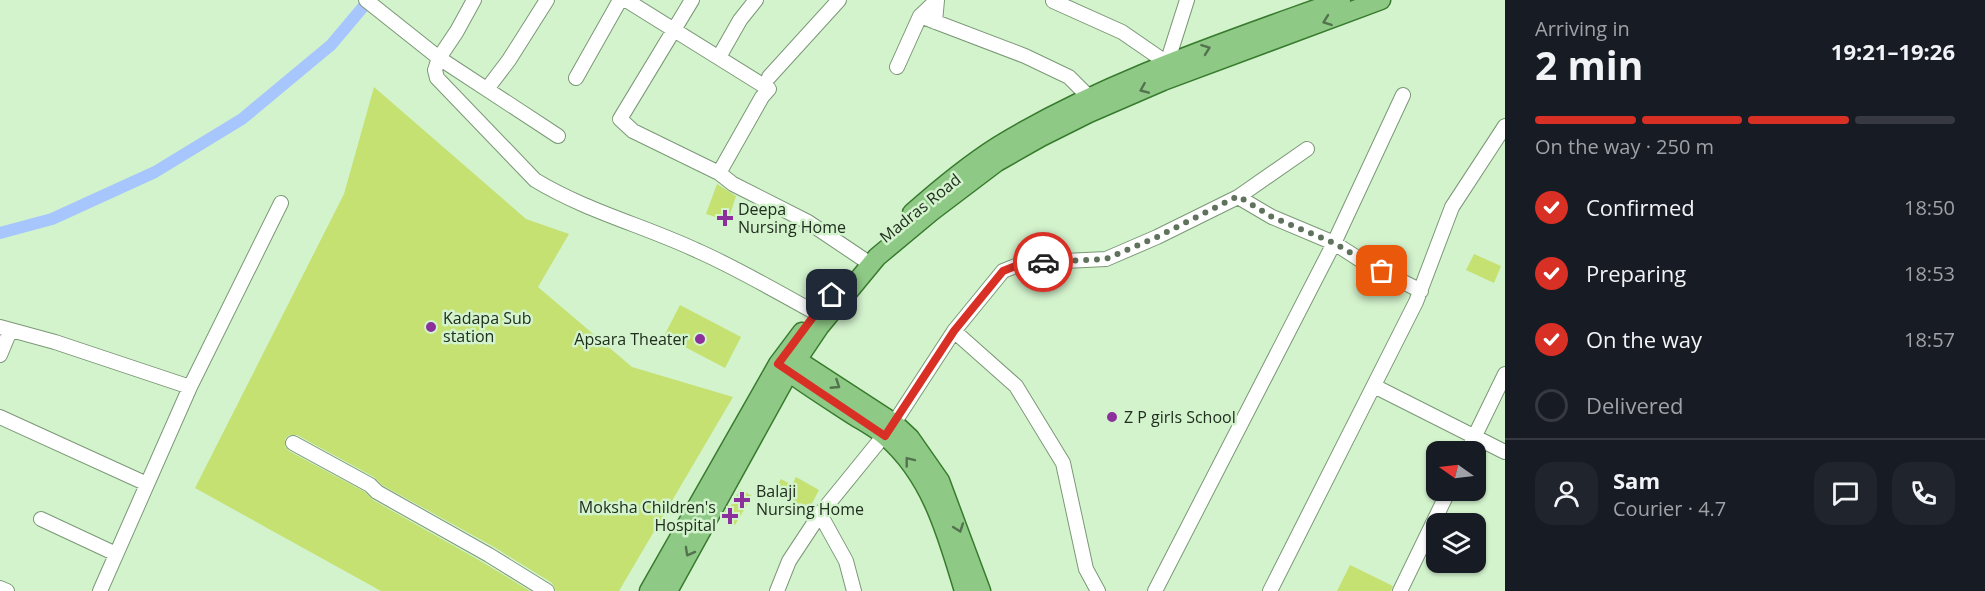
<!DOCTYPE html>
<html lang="en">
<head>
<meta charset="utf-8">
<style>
  body { margin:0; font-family:"Open Sans",sans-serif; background:#20242c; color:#f1f3f6; height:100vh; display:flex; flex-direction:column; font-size:22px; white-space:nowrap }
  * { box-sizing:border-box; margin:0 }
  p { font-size:20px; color:#9ea1a6 }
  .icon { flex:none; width:33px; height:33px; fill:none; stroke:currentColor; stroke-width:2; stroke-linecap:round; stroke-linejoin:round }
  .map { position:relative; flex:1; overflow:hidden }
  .side { display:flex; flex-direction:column; background:#171b24; width:480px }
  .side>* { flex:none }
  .needle { width:39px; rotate:284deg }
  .buttons { position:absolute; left:1426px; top:441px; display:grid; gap:12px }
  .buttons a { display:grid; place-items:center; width:60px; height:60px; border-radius:12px; background:#171b24; box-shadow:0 2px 4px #0004; font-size:30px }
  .pin { position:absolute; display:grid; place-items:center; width:51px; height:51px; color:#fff; margin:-26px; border-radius:12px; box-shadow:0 3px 9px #0006 }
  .courier { position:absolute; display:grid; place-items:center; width:60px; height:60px; margin:-30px; border:4px solid #d93025; border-radius:50%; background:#fff; color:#222; box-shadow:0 2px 8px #0007 }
  .overview em { font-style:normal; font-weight:700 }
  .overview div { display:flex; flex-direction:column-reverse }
  .overview { display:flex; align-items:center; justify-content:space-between; height:102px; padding:0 30px }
  h1 { font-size:39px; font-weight:700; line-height:45px }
  .bar { display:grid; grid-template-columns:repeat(4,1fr); gap:9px 6px; align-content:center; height:72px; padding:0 30px }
  .bar i { height:8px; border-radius:4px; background:#363941 }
  .bar .selected { background:#d93025 }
  .bar p { grid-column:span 4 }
  .line { display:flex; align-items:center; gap:15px; padding:0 30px; border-top:2px solid #363941 }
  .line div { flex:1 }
  .round { display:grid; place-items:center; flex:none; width:63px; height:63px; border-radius:18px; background:#20242c }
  ol { padding:0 30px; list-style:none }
  li { display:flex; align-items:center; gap:18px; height:66px }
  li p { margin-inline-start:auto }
  li .icon { padding:6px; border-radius:50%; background:#d93025; color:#fff; stroke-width:4 }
  li:last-child { color:#9ea1a6 }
  li i { width:33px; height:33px; border:3px solid #363941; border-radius:50% }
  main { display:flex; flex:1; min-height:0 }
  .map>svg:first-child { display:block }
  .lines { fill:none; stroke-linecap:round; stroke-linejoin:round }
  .canal { stroke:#a7c6fd; stroke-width:12 }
  .building { fill:#c4e172 }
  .minor-casing { stroke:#7b9876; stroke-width:16 }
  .major-casing { stroke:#387b2e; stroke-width:21 }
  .minor { stroke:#fff; stroke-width:14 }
  .major { stroke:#8fc986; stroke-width:18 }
  .oneway { stroke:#52734d }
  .done { stroke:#5f725c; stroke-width:6; stroke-dasharray:0 10.8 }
  .route { stroke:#d93025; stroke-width:8 }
  .poi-dot { fill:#8c319c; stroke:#d3f3cd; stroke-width:2 }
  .labels { text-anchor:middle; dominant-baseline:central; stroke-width:5; stroke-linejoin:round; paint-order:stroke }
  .street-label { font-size:16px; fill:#212d1f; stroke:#d3f3cd }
  .poi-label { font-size:16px; fill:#212d1f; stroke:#d3f3cd; text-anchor:start }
</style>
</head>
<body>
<main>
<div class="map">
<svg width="1505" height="591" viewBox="0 0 1505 591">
  <rect width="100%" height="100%" fill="#d3f3cd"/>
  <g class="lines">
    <!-- canal -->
    <path class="canal" d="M 0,233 L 52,219 L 155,172 L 242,119 L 331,45 L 369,0"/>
  </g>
  <!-- building -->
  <path class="building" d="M 374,87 L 526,219 L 569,234 L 538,287 L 632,367 L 733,397 L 619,591 L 556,591 L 552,583 L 494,547 L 382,485 L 374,477 L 297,435 L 289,435 L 285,439 L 285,447 L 289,451 L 365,492 L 373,500 L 484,563 L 530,591 L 381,591 L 195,488 L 344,194 Z
    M 717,184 L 736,196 L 728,221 L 706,214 Z
    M 1474,254 L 1501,266 L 1494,283 L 1466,270 Z
    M 680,305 L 741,337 L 725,368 L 664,336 Z
    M 796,477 L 819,490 L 808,511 L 773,492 L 781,479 L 792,485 Z
    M 740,489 L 752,496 L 735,525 L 722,517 L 728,505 L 730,507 Z
    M 1350,565 L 1393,586 L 1391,591 L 1337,591 Z"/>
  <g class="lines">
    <!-- minor casing -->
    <g class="minor-casing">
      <path id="minor" d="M 366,0 L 439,58 L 558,136
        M 474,0 L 457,31 L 439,58 L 435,70 L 437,78 L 535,180 C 586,211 645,226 698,251 C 739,269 777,292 816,313
        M 626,0 L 769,89 L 762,97 L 719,173
        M 692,0 L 620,119 L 633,131 L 719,173 L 733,184 L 808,222 L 863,259
        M 1053,1 L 1122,32 L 1167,63 L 1187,0
        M 920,16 L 1025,56 L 1069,77 L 1090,98 L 1089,105
        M 719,57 L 740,20 L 756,0
        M 897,67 L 920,16 L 937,0 L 935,22
        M 769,77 L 839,0
        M 576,78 L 620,0
        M 487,89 L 509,60 L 547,0
        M 1238,197 L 1307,149
        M 0,327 L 55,342 L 190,387 L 281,203
        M 954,331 L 1003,271 L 1023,263 L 1106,259 L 1157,237 L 1238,197 L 1272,217 L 1334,243 L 1362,261 L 1421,291
        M 0,355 L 10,331
        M 1374,386 L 1505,452
        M 0,417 L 147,484
        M 293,443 L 370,485 L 377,492 L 489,555 L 547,591
        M 1467,452 L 1505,374
        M 41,519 L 116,554
        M 0,588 L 7,591
        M 100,591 L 190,387
        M 777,591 L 789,561 L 820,514
        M 854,591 L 846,561 L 820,514 L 894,423 L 954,331 L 1016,386 L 1063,463 L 1086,569 L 1098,591
        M 1155,591 L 1334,243 L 1403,95
        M 1270,591 L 1416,302 L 1452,207 L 1505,126
        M 1400,591 L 1449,490"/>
    </g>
    <!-- major casing -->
    <g class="major-casing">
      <path id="major" d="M 912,213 C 939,189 968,165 998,146 C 1105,81 1225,42 1341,0
        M 788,354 L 894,423 L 910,438 L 940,481 L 981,591
        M 779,365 C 804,384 830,400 856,417 C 866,423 877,429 886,437 C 932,477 947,535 964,591
        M 649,591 L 778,364 L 802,332
        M 668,591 L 789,372 L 820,326 L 877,257 L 931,212 L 997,162 L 1041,137 L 1089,113 L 1163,81 L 1381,0"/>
    </g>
    <!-- minor -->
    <use href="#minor" class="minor"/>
    <!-- major -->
    <use href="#major" class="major"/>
  </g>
  <!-- one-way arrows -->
  <defs><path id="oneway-chevron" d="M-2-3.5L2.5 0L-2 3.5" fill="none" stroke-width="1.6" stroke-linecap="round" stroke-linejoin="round" transform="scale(1.5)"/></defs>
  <g class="oneway">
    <use href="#oneway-chevron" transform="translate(1327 21) rotate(160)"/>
    <use href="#oneway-chevron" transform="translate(1206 49) rotate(-20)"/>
    <use href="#oneway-chevron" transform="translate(1144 89) rotate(157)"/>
    <use href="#oneway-chevron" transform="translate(836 385) rotate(33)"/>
    <use href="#oneway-chevron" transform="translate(909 461) rotate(-128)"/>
    <use href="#oneway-chevron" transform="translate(959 528) rotate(70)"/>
    <use href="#oneway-chevron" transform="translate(689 552) rotate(119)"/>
  </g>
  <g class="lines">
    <!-- done -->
    <path class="done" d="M 1043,262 L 1106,259 L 1157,237 L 1238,196 L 1272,217 L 1334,243 L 1382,271"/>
    <!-- route -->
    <path class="route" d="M 832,295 L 816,313 L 778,364 L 885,436 L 954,331 L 1003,271 L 1023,263 L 1043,262"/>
  </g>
  <!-- markers -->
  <g class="poi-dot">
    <path d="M722 209h6v6h6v6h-6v6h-6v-6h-6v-6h6z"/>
    <circle cx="431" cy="327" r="6"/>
    <circle cx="700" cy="339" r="6"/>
    <circle cx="1112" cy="417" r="6"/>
    <path d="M739 491h6v6h6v6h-6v6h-6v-6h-6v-6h6z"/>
    <path d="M727 507h6v6h6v6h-6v6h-6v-6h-6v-6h6z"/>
  </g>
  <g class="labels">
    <!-- street labels -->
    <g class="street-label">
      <text transform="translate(920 208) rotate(-39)">Madras Road</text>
    </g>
    <!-- poi labels -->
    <g class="poi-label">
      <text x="738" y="209">Deepa<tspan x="738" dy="18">Nursing Home</tspan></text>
      <text x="443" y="318">Kadapa Sub<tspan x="443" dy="18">station</tspan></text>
      <text x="688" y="339" text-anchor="end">Apsara Theater</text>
      <text x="1124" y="417">Z P girls School</text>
      <text x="756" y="491">Balaji<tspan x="756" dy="18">Nursing Home</tspan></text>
      <text x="716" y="507" text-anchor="end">Moksha Children's<tspan x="716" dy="18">Hospital</tspan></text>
    </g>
  </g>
</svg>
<div class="buttons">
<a><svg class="needle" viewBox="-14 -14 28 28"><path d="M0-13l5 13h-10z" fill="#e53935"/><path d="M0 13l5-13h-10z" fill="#9ea1a6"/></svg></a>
<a><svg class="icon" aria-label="layers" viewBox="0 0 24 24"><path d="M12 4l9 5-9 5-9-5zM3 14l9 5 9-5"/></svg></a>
</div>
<div class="pin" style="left:1382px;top:271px;background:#ea580c"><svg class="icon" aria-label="bag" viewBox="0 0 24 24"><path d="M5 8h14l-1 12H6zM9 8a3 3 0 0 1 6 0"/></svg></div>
<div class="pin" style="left:832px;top:295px;background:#1f2937"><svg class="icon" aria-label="home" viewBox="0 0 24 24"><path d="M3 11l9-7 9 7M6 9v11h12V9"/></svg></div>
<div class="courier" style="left:1043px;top:262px"><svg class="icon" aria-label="car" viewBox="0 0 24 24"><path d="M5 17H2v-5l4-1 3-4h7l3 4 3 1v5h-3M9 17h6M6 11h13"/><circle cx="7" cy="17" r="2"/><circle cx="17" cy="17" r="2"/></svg></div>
</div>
<section class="side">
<div class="overview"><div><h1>2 min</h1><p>Arriving in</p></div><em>19:21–19:26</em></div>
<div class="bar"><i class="selected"></i><i class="selected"></i><i class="selected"></i><i></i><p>On the way · 250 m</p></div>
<ol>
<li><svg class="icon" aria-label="check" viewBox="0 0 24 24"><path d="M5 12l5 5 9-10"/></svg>Confirmed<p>18:50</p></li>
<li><svg class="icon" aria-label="check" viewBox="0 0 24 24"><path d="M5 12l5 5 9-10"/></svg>Preparing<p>18:53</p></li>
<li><svg class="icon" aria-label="check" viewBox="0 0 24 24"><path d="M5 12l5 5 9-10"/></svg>On the way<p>18:57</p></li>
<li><i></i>Delivered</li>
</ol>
<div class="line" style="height:108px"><a class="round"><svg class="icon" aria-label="person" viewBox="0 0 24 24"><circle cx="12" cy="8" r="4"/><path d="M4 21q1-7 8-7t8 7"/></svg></a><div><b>Sam</b><p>Courier · 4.7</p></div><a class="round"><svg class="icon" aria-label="chat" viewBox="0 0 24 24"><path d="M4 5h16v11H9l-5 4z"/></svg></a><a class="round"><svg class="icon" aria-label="phone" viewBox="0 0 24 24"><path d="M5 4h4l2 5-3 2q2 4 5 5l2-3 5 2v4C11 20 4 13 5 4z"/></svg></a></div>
</section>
</main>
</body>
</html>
